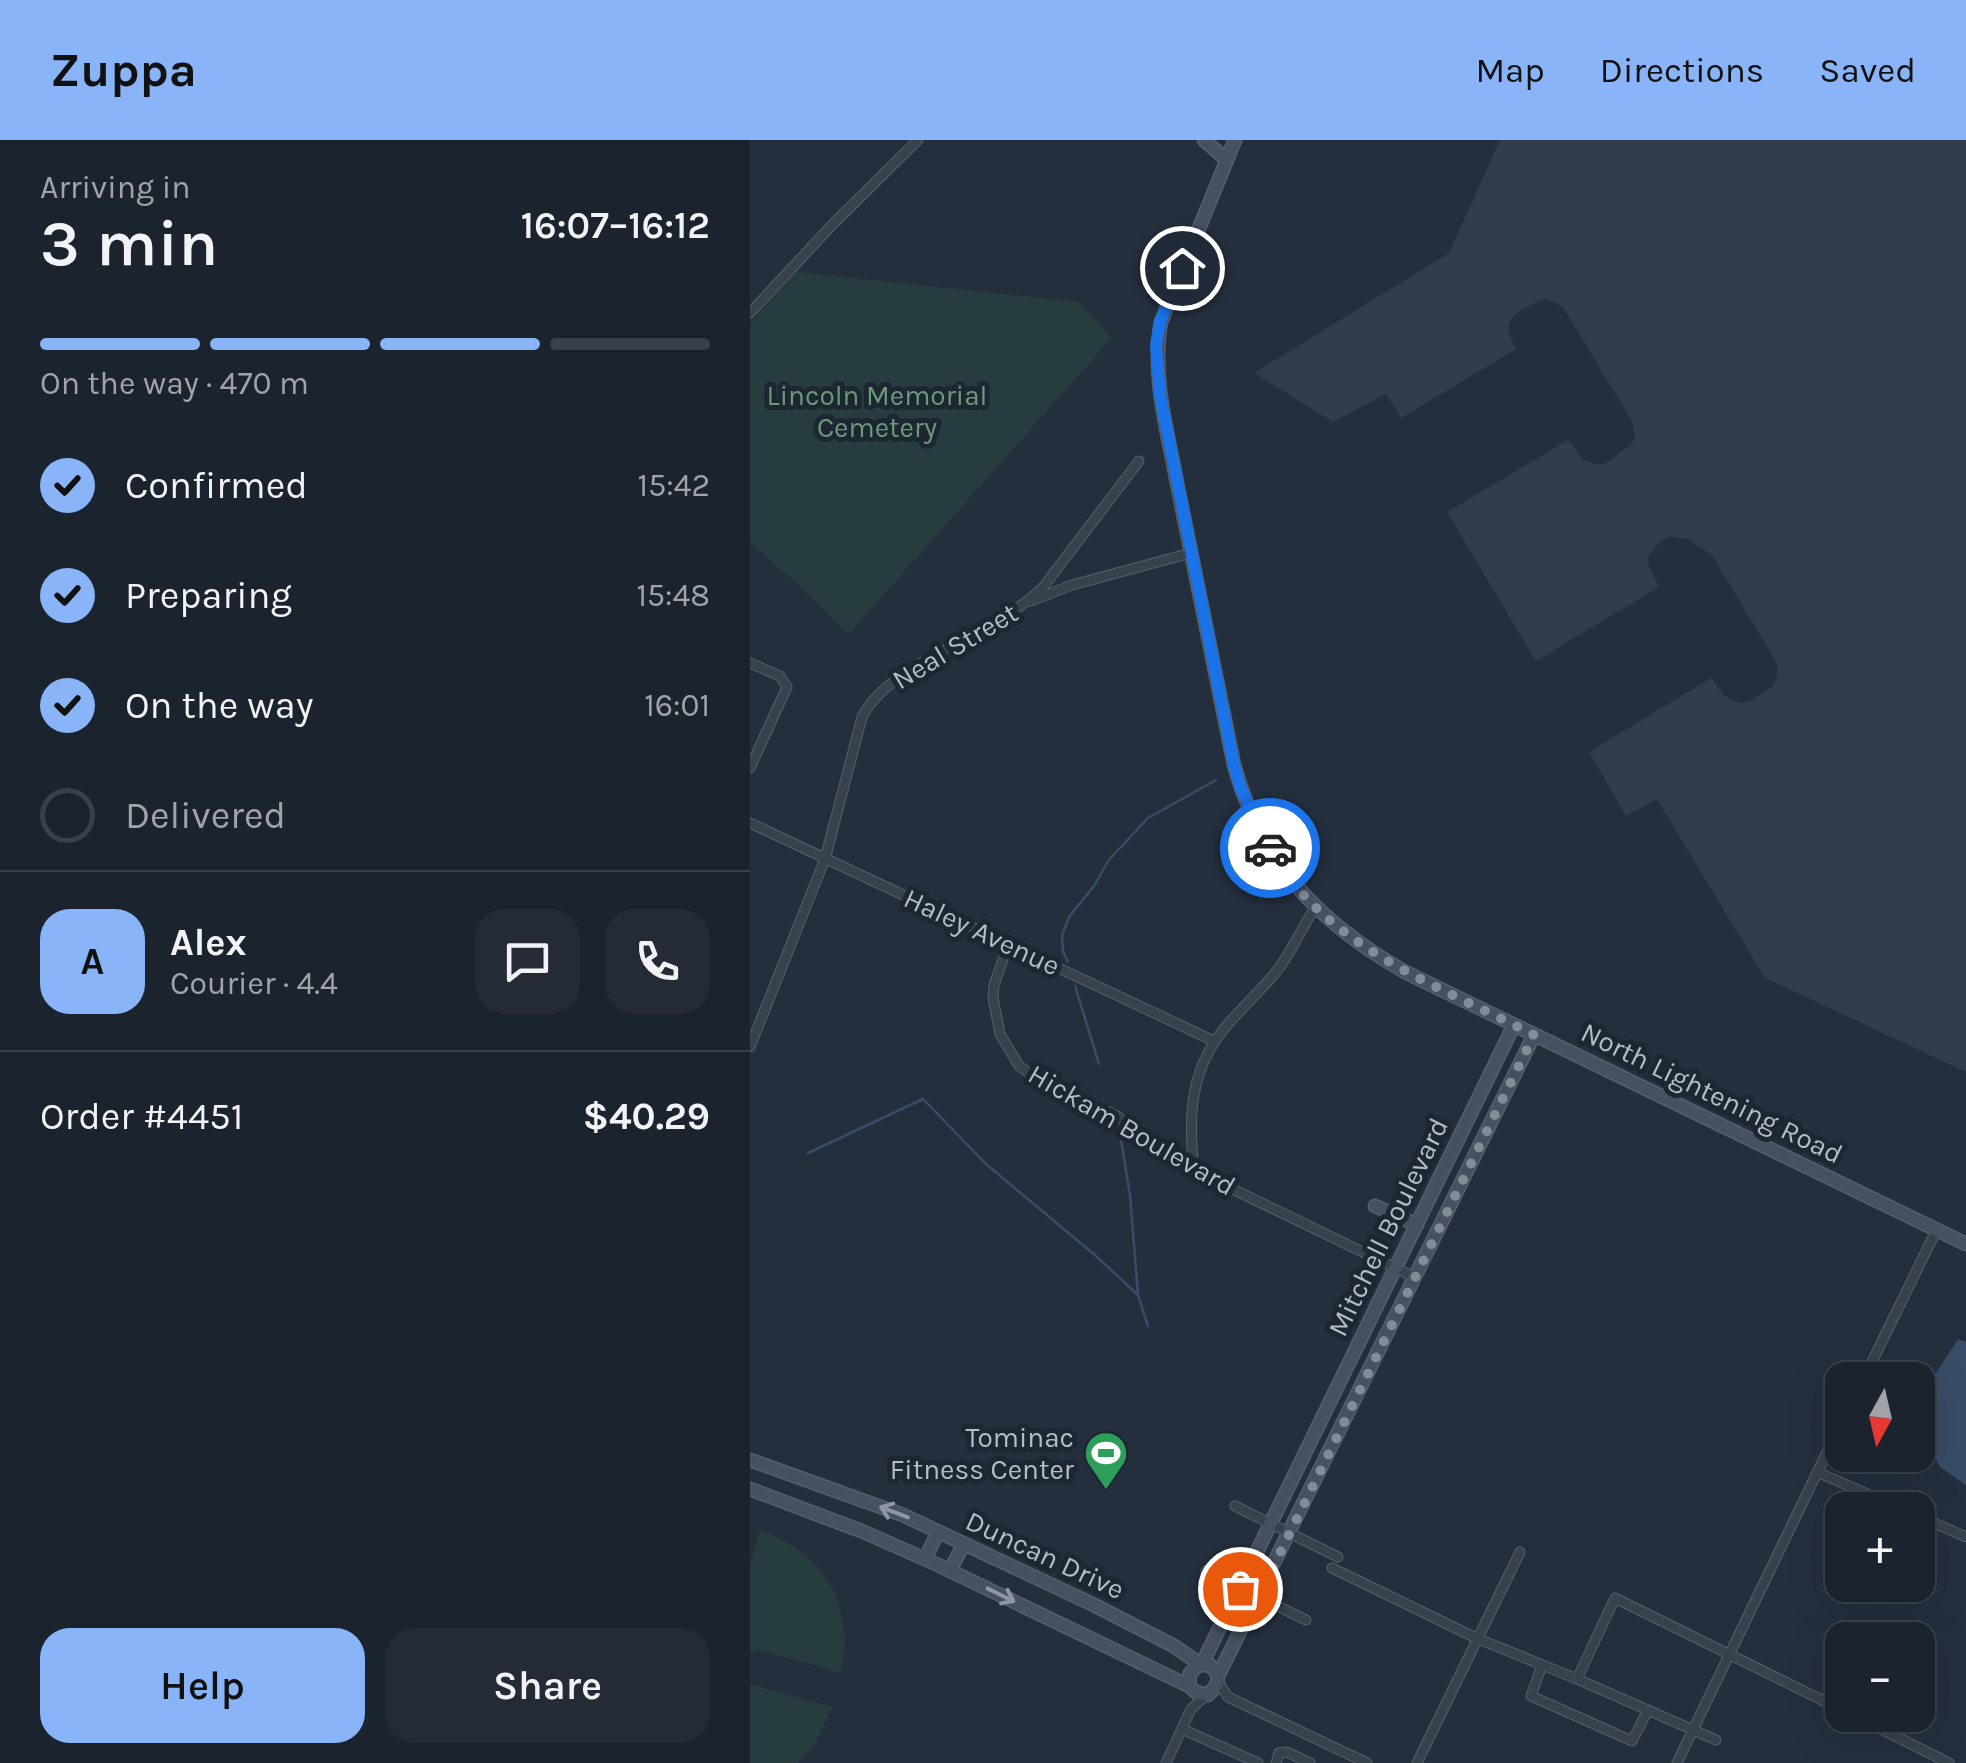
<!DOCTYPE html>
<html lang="en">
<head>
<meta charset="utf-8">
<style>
  body { margin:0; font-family:Karla,sans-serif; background:#242b36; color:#f1f3f6; height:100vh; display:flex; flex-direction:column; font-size:38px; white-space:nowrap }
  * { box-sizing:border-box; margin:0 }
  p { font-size:32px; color:#a0a4aa }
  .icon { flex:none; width:55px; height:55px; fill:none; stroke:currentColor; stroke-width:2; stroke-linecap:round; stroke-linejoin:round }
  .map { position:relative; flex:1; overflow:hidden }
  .details { display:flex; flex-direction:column; background:#1b232e; width:750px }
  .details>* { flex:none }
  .needle { width:65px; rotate:188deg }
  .tools { position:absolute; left:1075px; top:1222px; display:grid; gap:20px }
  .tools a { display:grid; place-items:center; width:110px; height:110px; border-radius:20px; background:#1b232e; box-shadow:0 10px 40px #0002,0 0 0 2px #39404a; font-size:50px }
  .pin { position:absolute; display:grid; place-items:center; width:85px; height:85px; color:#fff; margin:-42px; border:5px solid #fff; border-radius:50%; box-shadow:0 2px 10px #0007 }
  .courier { position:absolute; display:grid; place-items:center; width:100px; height:100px; margin:-50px; border:8px solid #1a73e8; border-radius:50%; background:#fff; color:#222; box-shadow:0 2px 12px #0007 }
  .head em { font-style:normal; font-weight:600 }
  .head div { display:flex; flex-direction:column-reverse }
  .head { display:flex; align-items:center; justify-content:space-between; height:170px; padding:0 40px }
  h1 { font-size:65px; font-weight:600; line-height:75px }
  .bar { display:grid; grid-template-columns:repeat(4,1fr); gap:15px 10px; align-content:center; height:120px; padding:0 40px }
  .bar i { height:12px; border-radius:8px; background:#39404a }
  .bar .on { background:#8ab4f8 }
  .bar p { grid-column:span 4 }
  .line { display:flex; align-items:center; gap:25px; padding:0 40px; border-top:2px solid #39404a }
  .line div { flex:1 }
  .round { display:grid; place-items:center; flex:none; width:105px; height:105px; border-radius:30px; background:#242b36 }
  ol { padding:0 40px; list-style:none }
  li { display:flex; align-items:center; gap:30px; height:110px }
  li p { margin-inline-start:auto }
  li .icon { padding:10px; border-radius:50%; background:#8ab4f8; color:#111; stroke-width:4 }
  li:last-child { color:#a0a4aa }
  li i { width:55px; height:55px; border:5px solid #39404a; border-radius:50% }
  .action { display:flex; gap:20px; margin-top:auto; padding:20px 40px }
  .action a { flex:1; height:115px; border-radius:30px; background:#8ab4f8; color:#111; font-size:40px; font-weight:600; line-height:115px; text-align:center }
  .action a+a { background:#242b36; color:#f1f3f6 }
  header { display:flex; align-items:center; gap:60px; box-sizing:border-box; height:140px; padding:0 50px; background:#8ab4f8; color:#111 }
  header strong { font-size:48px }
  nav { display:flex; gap:55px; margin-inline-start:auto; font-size:35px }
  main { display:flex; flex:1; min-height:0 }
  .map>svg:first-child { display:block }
  .airport { fill:#323c4b }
  .green { fill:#263c3f }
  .water { fill:#394c67 }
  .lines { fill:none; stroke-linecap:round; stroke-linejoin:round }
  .stream { stroke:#394c67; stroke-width:2.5 }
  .street-casing { stroke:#565f6c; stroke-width:11 }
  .secondary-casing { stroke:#565f6c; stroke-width:15 }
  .street { stroke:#38414e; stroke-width:9 }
  .secondary { stroke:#465061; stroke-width:12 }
  .oneway { stroke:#8e96a5 }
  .done { stroke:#828b98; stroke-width:10; stroke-dasharray:0 18 }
  .route { stroke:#1a73e8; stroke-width:12 }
  .labels { text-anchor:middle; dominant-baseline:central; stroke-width:10; stroke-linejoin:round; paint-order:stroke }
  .park-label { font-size:28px; fill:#6b9a76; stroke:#1d2633 }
  .street-label { font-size:28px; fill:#b4bcc9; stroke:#1d2633 }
  .poi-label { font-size:28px; fill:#b4bcc9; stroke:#1d2633; text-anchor:end }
</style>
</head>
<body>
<header>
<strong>Zuppa</strong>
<nav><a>Map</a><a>Directions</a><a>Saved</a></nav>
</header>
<main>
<section class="details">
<div class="head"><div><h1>3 min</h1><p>Arriving in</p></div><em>16:07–16:12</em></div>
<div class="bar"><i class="on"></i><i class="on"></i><i class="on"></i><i></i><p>On the way · 470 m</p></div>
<ol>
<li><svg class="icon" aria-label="check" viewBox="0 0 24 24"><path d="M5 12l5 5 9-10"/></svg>Confirmed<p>15:42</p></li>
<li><svg class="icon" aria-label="check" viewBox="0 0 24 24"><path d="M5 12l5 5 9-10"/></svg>Preparing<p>15:48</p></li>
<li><svg class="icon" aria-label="check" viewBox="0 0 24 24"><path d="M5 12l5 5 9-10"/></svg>On the way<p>16:01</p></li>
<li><i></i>Delivered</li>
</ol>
<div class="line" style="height:180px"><b class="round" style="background:#8ab4f8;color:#111">A</b><div><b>Alex</b><p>Courier · 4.4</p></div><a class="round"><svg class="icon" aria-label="chat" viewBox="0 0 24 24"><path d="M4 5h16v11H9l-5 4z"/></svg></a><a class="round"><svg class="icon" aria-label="phone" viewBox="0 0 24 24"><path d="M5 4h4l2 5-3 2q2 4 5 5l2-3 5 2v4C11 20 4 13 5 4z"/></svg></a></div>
<div class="line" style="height:130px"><div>Order #4451</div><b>$40.29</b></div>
<div class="action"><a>Help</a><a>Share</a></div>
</section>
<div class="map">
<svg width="1216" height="1623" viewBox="0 0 1216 1623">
  <rect width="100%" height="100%" fill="#242f3e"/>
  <!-- airport -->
  <path class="airport" d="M 750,0 L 1216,0 L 1216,932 L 1015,838 L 907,659 L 876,676 L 839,612 L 961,538 L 974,555 L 981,560 L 991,563 L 998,562 L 1022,547 L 1026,540 L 1028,531 L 1026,522 L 962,415 L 936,398 L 919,397 L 910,402 L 899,415 L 898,424 L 909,447 L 786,521 L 697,372 L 818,300 L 834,320 L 848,325 L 856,323 L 881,305 L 885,297 L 882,281 L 812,166 L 797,159 L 788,161 L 764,175 L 759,184 L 758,192 L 766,209 L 651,278 L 636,254 L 583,282 L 504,233 L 699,113 Z"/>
  <!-- green -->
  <path class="green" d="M 46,132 L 330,162 L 362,198 L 98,495 L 56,452 L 0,402 L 0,183 Z
    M 10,1390 C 73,1412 106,1466 91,1533 L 10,1510 L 0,1512 L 0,1426 Z
    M 0,1544 L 82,1567 L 66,1603 L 48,1623 L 0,1623 Z"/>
  <!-- water -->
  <path class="water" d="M 1208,1199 L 1216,1202 L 1216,1345 L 1189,1326 L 1175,1289 L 1184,1236 Z"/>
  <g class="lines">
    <!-- stream -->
    <path class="stream" d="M 318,822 L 313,812 L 312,796 L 319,777 L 344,746 L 358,721 L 398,678 L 466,640
      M 325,846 L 349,924
      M 369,988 L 380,1055 L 388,1155
      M 58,1013 L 173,959 L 236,1024 L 346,1116 L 388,1155 L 398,1186"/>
    <!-- street casing -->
    <g class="street-casing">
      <path id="street" d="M 0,173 L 83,84 L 168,0
        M 281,461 L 322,445 L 441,413
        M 0,523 L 30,536 L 37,547 L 0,628
        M 0,683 L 464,901
        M 258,805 L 244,845 L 243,858 L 250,894 L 269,926 L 289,940 L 367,976 L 423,1020 L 664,1137
        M 0,907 L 75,719 L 112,577 C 140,521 246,496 294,446 L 389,321
        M 444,1029 C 439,986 439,941 464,903 C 481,875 510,854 529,828 C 543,809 552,787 565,768
        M 1113,1240 L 1187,1089
        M 1067,1332 L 1154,1370
        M 485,1366 L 588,1417
        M 1168,1376 L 1216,1397
        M 582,1428 L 726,1498 L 827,1539 L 966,1600
        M 456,1431 L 556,1480
        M 792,1525 L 781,1556 L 882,1601 L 898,1570
        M 827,1539 L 865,1458 L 1092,1570
        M 468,1542 L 478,1557 L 617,1623
        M 1103,1575 L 1199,1623
        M 432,1589 L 508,1623
        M 416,1623 L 441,1569 L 455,1556
        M 526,1623 L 529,1613 L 537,1612 L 560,1623
        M 667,1623 L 770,1412
        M 927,1623 L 1092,1281"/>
    </g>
    <!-- secondary casing -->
    <g class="secondary-casing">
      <path id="secondary" d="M 454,0 L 477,20
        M 485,0 L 411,182 C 401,237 418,293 428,348 C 446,441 465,533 484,625 C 512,724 568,782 655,832 L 1216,1104
        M 625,1066 L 667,1085
        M 0,1320 L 153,1375 L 344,1465 L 424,1506 L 450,1524
        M 0,1349 L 114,1392 L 186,1424 L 439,1546 L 446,1552 L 458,1555 C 468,1545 472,1537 461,1526 L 450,1524 L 440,1533 L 439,1546
        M 175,1419 L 188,1392
        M 200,1430 L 214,1404
        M 452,1524 L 764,885
        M 468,1536 L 784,895"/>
    </g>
    <!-- street -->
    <use href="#street" class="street"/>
    <!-- secondary -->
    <use href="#secondary" class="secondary"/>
  </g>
  <!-- one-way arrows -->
  <defs><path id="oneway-shaft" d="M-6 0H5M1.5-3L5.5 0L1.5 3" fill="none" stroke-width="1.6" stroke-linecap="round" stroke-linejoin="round" transform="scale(2.5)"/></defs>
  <g class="oneway">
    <use href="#oneway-shaft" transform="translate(144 1372) rotate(-159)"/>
    <use href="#oneway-shaft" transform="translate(251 1455) rotate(26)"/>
  </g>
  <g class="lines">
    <!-- done -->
    <path class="done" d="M 490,1449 L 508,1458 L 784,895 C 688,845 575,808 520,708"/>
    <!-- route -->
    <path class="route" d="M 432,128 L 410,182 L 406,206 L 410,255 L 484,625 L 491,649 L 520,708"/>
  </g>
  <!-- icons -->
  <defs>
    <g id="stadium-pin" transform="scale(2.25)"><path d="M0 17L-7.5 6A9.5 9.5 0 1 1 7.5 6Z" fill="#2e9e5b" stroke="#1d2633"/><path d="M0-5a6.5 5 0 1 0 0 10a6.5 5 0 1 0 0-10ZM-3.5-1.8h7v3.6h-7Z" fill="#fff"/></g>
  </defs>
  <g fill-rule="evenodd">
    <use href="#stadium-pin" x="356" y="1313"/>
  </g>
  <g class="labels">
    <!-- park labels -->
    <g class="park-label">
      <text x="127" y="255">Lincoln Memorial<tspan x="127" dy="32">Cemetery</tspan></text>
    </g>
    <!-- street labels -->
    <g class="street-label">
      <text transform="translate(205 506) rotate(-31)">Neal Street</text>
      <text transform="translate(232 792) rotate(25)">Haley Avenue</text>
      <text transform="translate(962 953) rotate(26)">North Lightening Road</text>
      <text transform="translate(382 990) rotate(30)">Hickam Boulevard</text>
      <text transform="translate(638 1087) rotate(-64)">Mitchell Boulevard</text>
      <text transform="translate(295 1415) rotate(25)">Duncan Drive</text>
    </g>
    <!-- poi labels -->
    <g class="poi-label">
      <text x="324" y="1297">Tominac<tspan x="324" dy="32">Fitness Center</tspan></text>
    </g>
  </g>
</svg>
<div class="tools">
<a><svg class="needle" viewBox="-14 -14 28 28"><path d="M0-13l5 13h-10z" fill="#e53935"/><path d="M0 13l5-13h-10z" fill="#a0a4aa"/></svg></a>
<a>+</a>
<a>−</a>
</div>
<div class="pin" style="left:490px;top:1449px;background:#ea580c"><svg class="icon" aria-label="bag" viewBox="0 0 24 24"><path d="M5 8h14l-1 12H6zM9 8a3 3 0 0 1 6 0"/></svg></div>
<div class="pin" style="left:432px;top:128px;background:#1f2937"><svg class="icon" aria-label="home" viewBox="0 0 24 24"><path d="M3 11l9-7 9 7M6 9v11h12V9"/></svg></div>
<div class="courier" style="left:520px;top:708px"><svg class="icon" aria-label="car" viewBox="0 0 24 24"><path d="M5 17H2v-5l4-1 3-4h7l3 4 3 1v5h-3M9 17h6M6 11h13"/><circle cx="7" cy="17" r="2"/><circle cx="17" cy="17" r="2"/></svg></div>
</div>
</main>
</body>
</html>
